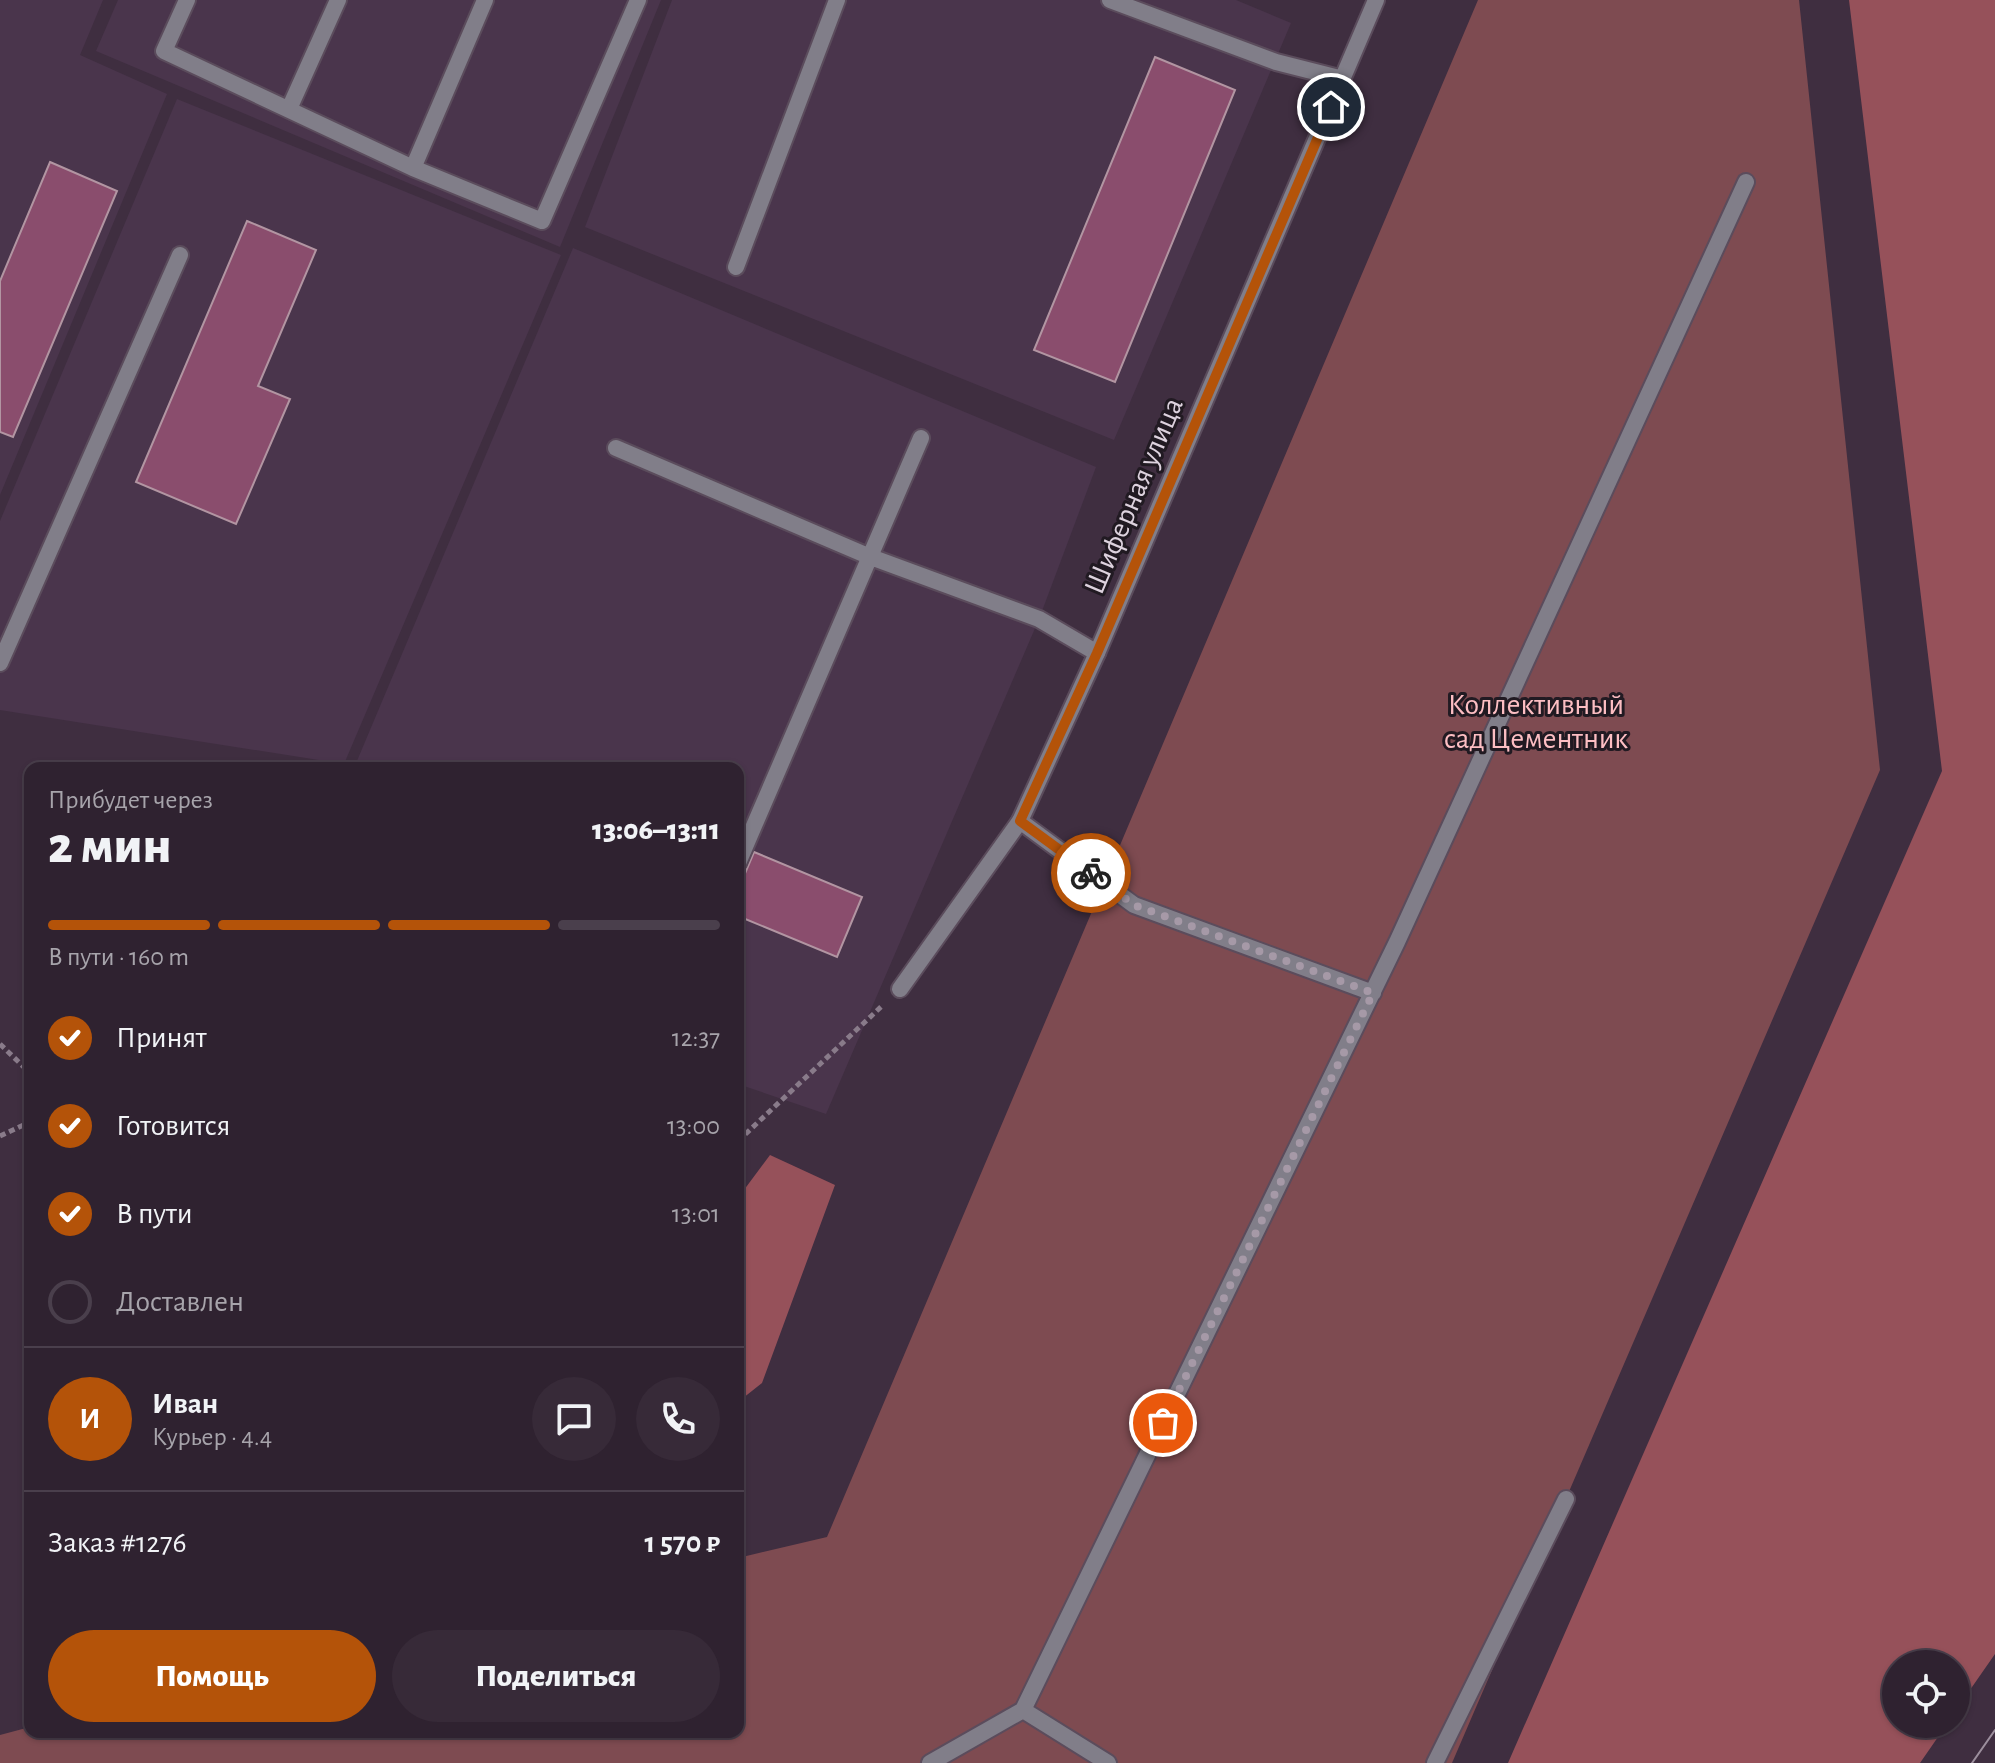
<!DOCTYPE html>
<html lang="ru">
<head>
<meta charset="utf-8">
<style>
  body { margin:0; font-family:"Alegreya Sans",sans-serif; background:#372a38; color:#f1f3f6; height:100vh; display:flex; flex-direction:column; font-size:30px; white-space:nowrap }
  * { box-sizing:border-box; margin:0 }
  p { font-size:26px; color:#a7a4ab }
  .icon { flex:none; width:44px; height:44px; fill:none; stroke:currentColor; stroke-width:2; stroke-linecap:round; stroke-linejoin:round }
  .map { position:relative; flex:1; overflow:hidden }
  .side { position:absolute; left:24px; top:762px; width:720px; height:976px; display:flex; flex-direction:column; background:#2f2230; border-radius:16px; box-shadow:0 2px 6px #0004,0 0 0 2px #4a3f4c }
  .side>* { flex:none }
  .fabs { position:absolute; left:1882px; top:1650px; display:grid; gap:16px }
  .fabs a { display:grid; place-items:center; width:88px; height:88px; border-radius:50%; background:#2f2230; box-shadow:0 2px 6px #0004,0 0 0 2px #4a3f4c; font-size:40px }
  .pin { position:absolute; display:grid; place-items:center; width:68px; height:68px; color:#fff; margin:-34px; border:4px solid #fff; border-radius:50%; box-shadow:0 2px 8px #0007 }
  .courier { position:absolute; display:grid; place-items:center; width:80px; height:80px; margin:-40px; border:6px solid #b45309; border-radius:50%; background:#fff; color:#222; box-shadow:0 2px 10px #0007 }
  .overview em { font-style:normal; font-weight:800 }
  .overview div { display:flex; flex-direction:column-reverse }
  .overview { display:flex; align-items:center; justify-content:space-between; height:136px; padding:0 24px }
  h1 { font-size:52px; font-weight:800; line-height:60px }
  .bar { display:grid; grid-template-columns:repeat(4,1fr); gap:12px 8px; align-content:center; height:96px; padding:0 24px }
  .bar i { height:10px; border-radius:6px; background:#4a3f4c }
  .bar .current { background:#b45309 }
  .bar p { grid-column:span 4 }
  .line { display:flex; align-items:center; gap:20px; padding:0 24px; border-top:2px solid #4a3f4c }
  .line div { flex:1 }
  .round { display:grid; place-items:center; flex:none; width:84px; height:84px; border-radius:42px; background:#372a38 }
  ol { padding:0 24px; list-style:none }
  li { display:flex; align-items:center; gap:24px; height:88px }
  li p { margin-inline-start:auto }
  li .icon { padding:8px; border-radius:50%; background:#b45309; color:#fff; stroke-width:4 }
  li:last-child { color:#a7a4ab }
  li i { width:44px; height:44px; border:4px solid #4a3f4c; border-radius:50% }
  .cta { display:flex; gap:16px; margin-top:auto; padding:16px 24px }
  .cta a { flex:1; height:92px; border-radius:48px; background:#b45309; color:#fff; font-size:32px; font-weight:800; line-height:92px; text-align:center }
  .cta a+a { background:#372a38; color:#f1f3f6 }
  .map>svg:first-child { display:block }
  .built { fill:#4a354c }
  .green { fill:#7e4b51 }
  .forest { fill:#96515a }
  .building { fill:#8a4d6d; stroke:#b295a2; stroke-width:2 }
  .lines { fill:none; stroke-linecap:round; stroke-linejoin:round }
  .lane-casing { stroke:#5b4c5c; stroke-width:20 }
  .street-casing { stroke:#5b4c5c; stroke-width:20 }
  .path { stroke:#897b8a; stroke-width:5; stroke-dasharray:6 4; stroke-linecap:butt }
  .lane { stroke:#817e89; stroke-width:16 }
  .street { stroke:#817e89; stroke-width:16 }
  .tram { stroke:#9c8f9d; stroke-width:2 }
  .done { stroke:#a699a7; stroke-width:8; stroke-dasharray:0 14.4 }
  .route { stroke:#b45309; stroke-width:10 }
  .labels { text-anchor:middle; dominant-baseline:central; stroke-width:6; stroke-linejoin:round; paint-order:stroke }
  .street-label { font-size:30px; fill:#ddd2de; stroke:#211a22 }
  .park-label { font-size:30px; fill:#fdbec3; stroke:#211a22 }
</style>
</head>
<body>
<div class="map">
<svg width="1995" height="1763" viewBox="0 0 1995 1763">
  <rect width="100%" height="100%" fill="#3f2e40"/>
  <!-- built -->
  <path class="built" d="M 0,0 L 103,0 L 80,55 L 167,94 L 0,495 Z
    M 118,0 L 661,0 L 560,247 L 96,51 Z
    M 672,0 L 1236,0 L 1291,23 L 1114,440 L 585,227 Z
    M 177,99 L 561,255 L 344,764 L 0,710 L 0,521 Z
    M 573,248 L 1096,467 L 1039,619 L 826,1114 L 738,1084 L 738,768 L 354,768 Z"/>
  <!-- green -->
  <path class="green" d="M 1478,0 L 1799,0 L 1880,770 L 1452,1763 L 0,1763 L 0,1735 L 30,1727 L 30,1732 L 738,1732 L 738,1558 L 827,1537 Z"/>
  <!-- forest -->
  <path class="forest" d="M 1849,0 L 1995,0 L 1995,1654 L 1956,1710 L 1956,1664 L 1896,1664 L 1896,1724 L 1947,1724 L 1920,1763 L 1508,1763 L 1942,771 Z
    M 770,1155 L 835,1185 L 762,1383 L 738,1402 L 738,1198 Z"/>
  <!-- building -->
  <path class="building" d="M 1155,57 L 1235,90 L 1115,382 L 1034,350 Z
    M 50,162 L 117,191 L 13,437 L 0,432 L 0,281 Z
    M 247,221 L 316,250 L 258,386 L 290,399 L 236,524 L 136,482 Z
    M 754,852 L 862,897 L 837,957 L 738,916 L 738,890 Z"/>
  <g class="lines">
    <!-- lane casing -->
    <g class="lane-casing">
      <path id="lane" d="M 187,0 L 164,51 L 413,168 L 542,221 L 638,0
        M 1110,0 L 1276,62 L 1343,79
        M 289,109 L 338,0
        M 413,168 L 485,0
        M 736,267 L 837,0
        M 616,448 L 868,556 L 1039,619 L 1097,653
        M 0,663 L 180,255
        M 1020,821 L 1134,905 L 1373,993
        M 738,863 L 921,438
        M 1023,1710 L 1108,1763
        M 930,1763 L 1023,1710 L 1397,942 L 1746,182
        M 1435,1763 L 1566,1499"/>
    </g>
    <!-- street casing -->
    <g class="street-casing">
      <path id="street" d="M 900,989 L 1020,821 L 1097,653 L 1376,0"/>
    </g>
    <!-- path -->
    <path class="path" d="M 0,1044 L 30,1073
      M 0,1136 L 30,1122
      M 738,1141 L 883,1005"/>
    <!-- lane -->
    <use href="#lane" class="lane"/>
    <!-- street -->
    <use href="#street" class="street"/>
    <!-- tram -->
    <path class="tram" d="M 1972,1763 L 1995,1730"/>
  </g>
  <g class="lines">
    <!-- done -->
    <path class="done" d="M 1091,873 L 1134,905 L 1373,993 L 1163,1423"/>
    <!-- route -->
    <path class="route" d="M 1091,873 L 1020,821 L 1097,653 L 1331,107"/>
  </g>
  <g class="labels">
    <!-- street labels -->
    <g class="street-label">
      <text transform="translate(1134 496) rotate(-67)">Шиферная улица</text>
    </g>
    <!-- park labels -->
    <g class="park-label">
      <text x="1536" y="705">Коллективный<tspan x="1536" dy="34">сад Цементник</tspan></text>
    </g>
  </g>
</svg>
<div class="fabs">
<a><svg class="icon" aria-label="locate" viewBox="0 0 24 24"><circle cx="12" cy="12" r="6"/><path d="M12 2v4M12 18v4M2 12h4M18 12h4"/></svg></a>
</div>
<div class="pin" style="left:1163px;top:1423px;background:#ea580c"><svg class="icon" aria-label="bag" viewBox="0 0 24 24"><path d="M5 8h14l-1 12H6zM9 8a3 3 0 0 1 6 0"/></svg></div>
<div class="pin" style="left:1331px;top:107px;background:#1f2937"><svg class="icon" aria-label="home" viewBox="0 0 24 24"><path d="M3 11l9-7 9 7M6 9v11h12V9"/></svg></div>
<div class="courier" style="left:1091px;top:873px"><svg class="icon" aria-label="bike" viewBox="0 0 24 24"><circle cx="6" cy="16" r="4"/><circle cx="18" cy="16" r="4"/><path d="M6 16l4-8h5l3 8M10 8l3 8H6M13 5h3"/></svg></div>
<section class="side">
<div class="overview"><div><h1>2 мин</h1><p>Прибудет через</p></div><em>13:06–13:11</em></div>
<div class="bar"><i class="current"></i><i class="current"></i><i class="current"></i><i></i><p>В пути · 160 m</p></div>
<ol>
<li><svg class="icon" aria-label="check" viewBox="0 0 24 24"><path d="M5 12l5 5 9-10"/></svg>Принят<p>12:37</p></li>
<li><svg class="icon" aria-label="check" viewBox="0 0 24 24"><path d="M5 12l5 5 9-10"/></svg>Готовится<p>13:00</p></li>
<li><svg class="icon" aria-label="check" viewBox="0 0 24 24"><path d="M5 12l5 5 9-10"/></svg>В пути<p>13:01</p></li>
<li><i></i>Доставлен</li>
</ol>
<div class="line" style="height:144px"><b class="round" style="background:#b45309;color:#fff">И</b><div><b>Иван</b><p>Курьер · 4.4</p></div><a class="round"><svg class="icon" aria-label="chat" viewBox="0 0 24 24"><path d="M4 5h16v11H9l-5 4z"/></svg></a><a class="round"><svg class="icon" aria-label="phone" viewBox="0 0 24 24"><path d="M5 4h4l2 5-3 2q2 4 5 5l2-3 5 2v4C11 20 4 13 5 4z"/></svg></a></div>
<div class="line" style="height:104px"><div>Заказ #1276</div><b>1 570 ₽</b></div>
<div class="cta"><a>Помощь</a><a>Поделиться</a></div>
</section>
</div>
</body>
</html>
